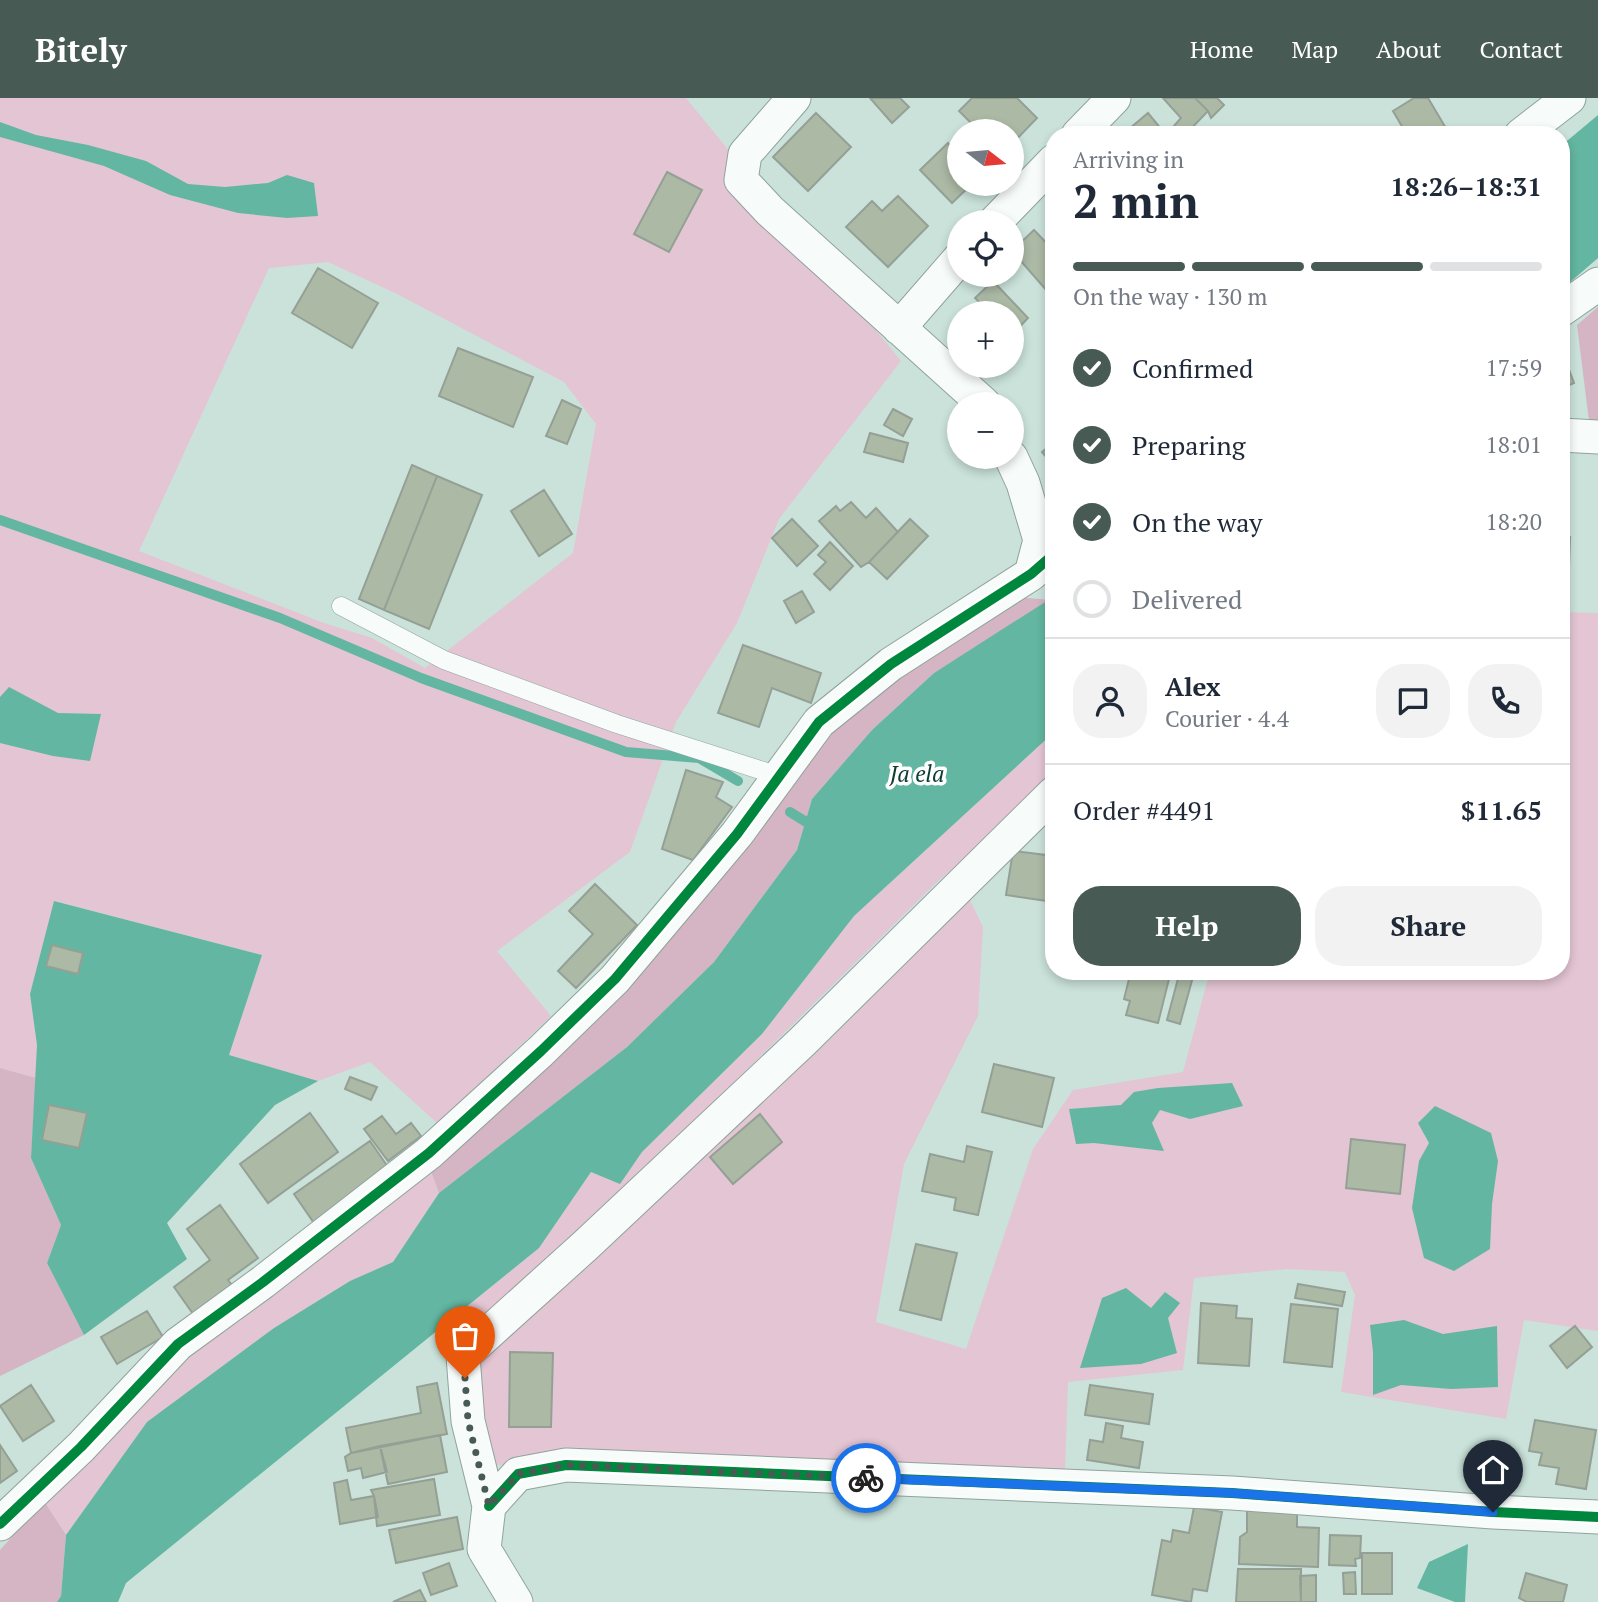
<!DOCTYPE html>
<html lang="en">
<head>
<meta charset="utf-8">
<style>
  body { margin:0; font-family:"PT Serif",serif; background:#f2f2f3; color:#1f2937; height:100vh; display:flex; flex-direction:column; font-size:26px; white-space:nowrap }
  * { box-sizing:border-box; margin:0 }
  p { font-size:23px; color:#747a83 }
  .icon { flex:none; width:38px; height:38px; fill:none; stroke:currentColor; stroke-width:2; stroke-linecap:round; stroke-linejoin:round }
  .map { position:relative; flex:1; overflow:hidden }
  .details { position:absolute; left:1045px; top:28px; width:525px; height:854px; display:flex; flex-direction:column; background:#fff; border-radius:28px; box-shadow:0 4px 10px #0003 }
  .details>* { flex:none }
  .needle { width:46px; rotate:106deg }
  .controls { position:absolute; left:947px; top:21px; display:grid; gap:14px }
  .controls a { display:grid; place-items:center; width:77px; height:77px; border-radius:50%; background:#fff; box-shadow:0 4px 10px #0003; font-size:35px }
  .pin { position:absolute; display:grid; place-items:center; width:60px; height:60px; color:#fff; margin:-72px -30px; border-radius:50% 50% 50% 0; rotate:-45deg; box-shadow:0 0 7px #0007 }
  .pin .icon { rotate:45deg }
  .courier { position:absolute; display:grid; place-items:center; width:70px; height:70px; margin:-35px; border:5px solid #1a73e8; border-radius:50%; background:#fff; color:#222; box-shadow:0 2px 9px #0007 }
  .overview em { font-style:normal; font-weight:700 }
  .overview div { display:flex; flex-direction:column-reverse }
  .overview { display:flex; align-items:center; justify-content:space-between; height:119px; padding:0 28px }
  h1 { font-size:46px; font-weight:700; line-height:52px }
  .bar { display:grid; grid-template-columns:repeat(4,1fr); gap:10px 7px; align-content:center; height:84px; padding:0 28px }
  .bar i { height:9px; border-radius:5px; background:#e0e1e3 }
  .bar .current { background:#485a54 }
  .bar p { grid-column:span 4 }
  .line { display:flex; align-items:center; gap:18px; padding:0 28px; border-top:2px solid #e0e1e3 }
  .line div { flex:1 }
  .round { display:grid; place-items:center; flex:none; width:74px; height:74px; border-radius:28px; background:#f2f2f3 }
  ol { padding:0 28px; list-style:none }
  li { display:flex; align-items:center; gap:21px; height:77px }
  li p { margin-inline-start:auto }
  li .icon { padding:7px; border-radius:50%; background:#485a54; color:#fff; stroke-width:4 }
  li:last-child { color:#747a83 }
  li i { width:38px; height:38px; border:4px solid #e0e1e3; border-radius:50% }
  .action { display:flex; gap:14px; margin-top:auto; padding:14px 28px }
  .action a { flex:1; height:80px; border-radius:28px; background:#485a54; color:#fff; font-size:28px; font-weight:700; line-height:80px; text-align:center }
  .action a+a { background:#f2f2f3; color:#1f2937 }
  header { display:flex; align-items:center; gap:42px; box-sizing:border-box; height:98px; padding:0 35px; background:#485a54; color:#fff }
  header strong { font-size:33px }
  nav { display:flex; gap:38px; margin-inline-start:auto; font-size:24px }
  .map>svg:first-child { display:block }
  .green { fill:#e4c5d3; fill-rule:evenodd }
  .forest { fill:#d5b4c3 }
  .water { fill:#63b6a1 }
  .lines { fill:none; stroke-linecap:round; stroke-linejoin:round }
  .stream { stroke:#63b6a1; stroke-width:10 }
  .building { fill:#acb9a5; stroke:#94a095; stroke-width:2 }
  .service-casing { stroke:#90a39d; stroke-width:19 }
  .minor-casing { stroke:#90a39d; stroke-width:35 }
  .service { stroke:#f7fbf9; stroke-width:18 }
  .minor { stroke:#f7fbf9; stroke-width:33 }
  .cycleway-casing { stroke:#fff; stroke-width:15 }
  .cycleway { stroke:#00873e; stroke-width:10 }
  .done { stroke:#485a54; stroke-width:7; stroke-dasharray:0 12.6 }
  .route { stroke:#1a73e8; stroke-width:9 }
  .labels { text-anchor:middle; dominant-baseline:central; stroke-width:7; stroke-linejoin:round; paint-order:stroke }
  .water-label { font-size:23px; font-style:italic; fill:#0e3e32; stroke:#fff }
</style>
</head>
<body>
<header>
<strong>Bitely</strong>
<nav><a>Home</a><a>Map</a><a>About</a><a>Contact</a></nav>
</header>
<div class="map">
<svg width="1598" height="1504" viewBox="0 0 1598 1504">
  <rect width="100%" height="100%" fill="#cae2da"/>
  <!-- green -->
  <path class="green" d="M 0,0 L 686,0 L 901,263 L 779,421 L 737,525 L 676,624 L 630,754 L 497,853 L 551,918 L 438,1026 L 370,964 L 318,983 L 229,957 L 262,857 L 55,803 L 30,896 L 37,947 L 36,980 L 0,970 ZM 328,164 L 397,196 L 564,284 L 596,326 L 573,455 L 425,570 L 372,540 L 324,525 L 139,453 L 269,170 Z
    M 1561,514 L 1598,515 L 1598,1233 L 1524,1222 L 1506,1321 L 1341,1294 L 1355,1197 L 1345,1174 L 1288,1171 L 1194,1180 L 1183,1272 L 1068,1284 L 1065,1373 L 495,1367 L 473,1258 L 969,800 L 983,829 L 978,918 L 904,1066 L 876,1224 L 966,1251 L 1033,1051 L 1073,992 L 1183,974 L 1210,873 L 1561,873 Z
    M 1053,635 L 1053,685 L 937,784 L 453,1262 L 446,1226 L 539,1150 L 591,1074 L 620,1085 L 642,1054 L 762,936 L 854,818 Z
    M 429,1068 L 439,1095 L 393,1164 L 350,1183 L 274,1230 L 147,1324 L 66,1437 L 44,1403 L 177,1262 Z"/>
  <!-- forest -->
  <path class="forest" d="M 1598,209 L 1598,324 L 1589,323 L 1577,227 Z
    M 1015,499 L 1051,502 L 934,575 L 872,632 L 812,701 L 797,752 L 714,864 L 627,949 L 439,1095 L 429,1068 L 806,665 L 838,628 L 904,574 Z
    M 0,970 L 36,980 L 31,1060 L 61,1127 L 47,1165 L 84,1237 L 0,1278 Z
    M 44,1403 L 66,1437 L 61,1498 L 57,1504 L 0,1504 L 0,1452 Z"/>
  <!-- water -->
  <path class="water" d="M 1598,17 L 1598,160 L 1561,192 L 1561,48 Z
    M 0,24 L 36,37 L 88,47 L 146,63 L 188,86 L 225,89 L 268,85 L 287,77 L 314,85 L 318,118 L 287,120 L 238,115 L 170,97 L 104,68 L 0,39 Z
    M 1053,499 L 1053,635 L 854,818 L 762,936 L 642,1054 L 620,1086 L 591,1074 L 539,1150 L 126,1485 L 118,1504 L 57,1504 L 61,1498 L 66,1437 L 147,1324 L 274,1230 L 350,1183 L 393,1164 L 439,1095 L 627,949 L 714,864 L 797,752 L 812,701 L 872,632 L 934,575 Z
    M 9,589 L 58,615 L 101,616 L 90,663 L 53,658 L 0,645 L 0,599 Z
    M 54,803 L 262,857 L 229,957 L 318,983 L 275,1007 L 167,1125 L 187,1161 L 84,1237 L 47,1165 L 61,1127 L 31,1060 L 37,947 L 30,896 Z
    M 1232,985 L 1243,1008 L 1190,1021 L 1160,1012 L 1152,1025 L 1164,1053 L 1094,1045 L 1076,1046 L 1069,1011 L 1121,1007 L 1134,994 L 1158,990 Z
    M 1435,1008 L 1491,1035 L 1498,1063 L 1492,1106 L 1490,1151 L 1454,1173 L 1424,1160 L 1412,1110 L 1419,1063 L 1429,1045 L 1418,1025 Z
    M 1126,1190 L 1151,1210 L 1165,1194 L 1180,1205 L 1168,1220 L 1177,1255 L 1141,1266 L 1080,1270 L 1102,1200 Z
    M 1404,1222 L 1443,1236 L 1497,1228 L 1498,1289 L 1451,1291 L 1401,1287 L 1373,1297 L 1373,1254 L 1370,1227 Z
    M 1468,1446 L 1465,1504 L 1455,1504 L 1417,1490 L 1429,1464 Z"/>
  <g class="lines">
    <!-- stream -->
    <path class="stream" d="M 0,422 L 280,520 L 421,580 L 626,654 L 699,660 L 738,683
      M 790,714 L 816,730"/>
  </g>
  <!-- building -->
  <path class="building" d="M 870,0 L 900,0 L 909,9 L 892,25 Z
    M 972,0 L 1017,0 L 1037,20 L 1012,46 L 1012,33 L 979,33 L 959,13 Z
    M 1163,0 L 1195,0 L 1208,13 L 1185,37 L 1180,37 L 1173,29 L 1181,20 Z
    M 1195,0 L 1217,0 L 1224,7 L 1211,20 L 1208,13 Z
    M 1414,0 L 1428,0 L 1450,37 L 1407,37 L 1393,13 Z
    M 816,15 L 851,49 L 808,93 L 773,59 Z
    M 1148,15 L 1166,37 L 1122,37 Z
    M 948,45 L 959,57 L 959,86 L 972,86 L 952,105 L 920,72 Z
    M 667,74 L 702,92 L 669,154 L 634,136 Z
    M 898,98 L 928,128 L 888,169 L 846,129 L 872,103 L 882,113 Z
    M 1034,132 L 1054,153 L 1054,189 L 1048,194 L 1012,153 Z
    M 318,170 L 378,205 L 352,250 L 292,215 Z
    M 993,183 L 1028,220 L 1012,237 L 1012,215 L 990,215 L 975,200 Z
    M 458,250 L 533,279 L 513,329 L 439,298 Z
    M 1561,256 L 1563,256 L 1574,285 L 1561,291 Z
    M 562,302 L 581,311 L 567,346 L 546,338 Z
    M 893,311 L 912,321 L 903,338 L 884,327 Z
    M 870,335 L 908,345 L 903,364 L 864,354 Z
    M 1054,344 L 1054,368 L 1042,354 Z
    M 412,367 L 437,378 L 384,512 L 359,501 Z
    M 437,378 L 482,397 L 429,531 L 384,512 Z
    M 544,392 L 572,436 L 539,458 L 511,413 Z
    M 851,404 L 866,420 L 876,410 L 898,434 L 869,464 L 861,469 L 819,423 L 836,408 L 840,413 Z
    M 792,421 L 818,448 L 797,468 L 772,440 Z
    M 910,421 L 928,438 L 887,481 L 869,464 Z
    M 1561,439 L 1570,439 L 1569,470 L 1561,470 Z
    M 830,444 L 853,468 L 830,492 L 814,476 L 826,464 L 818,457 Z
    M 802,493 L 814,514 L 796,525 L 784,503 Z
    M 743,547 L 821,575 L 811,605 L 772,590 L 759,629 L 718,615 Z
    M 686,672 L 723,684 L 716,699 L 732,709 L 693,762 L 662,751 Z
    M 1013,753 L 1054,758 L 1054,804 L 1006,797 Z
    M 595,786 L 637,827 L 576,890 L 558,873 L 593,836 L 569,813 Z
    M 52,847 L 83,855 L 78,876 L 46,868 Z
    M 1131,873 L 1171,873 L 1158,925 L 1126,917 L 1130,903 L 1124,901 Z
    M 1180,873 L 1194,875 L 1180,926 L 1167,922 Z
    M 994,966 L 1054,980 L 1042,1029 L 982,1014 Z
    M 350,979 L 377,989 L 371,1002 L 345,991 Z
    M 49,1007 L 87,1015 L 79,1050 L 42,1042 Z
    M 310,1015 L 338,1054 L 268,1105 L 240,1066 Z
    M 760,1016 L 782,1044 L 733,1086 L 710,1059 Z
    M 382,1018 L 396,1036 L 411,1025 L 421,1038 L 388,1063 L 364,1031 Z
    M 1351,1041 L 1405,1047 L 1400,1096 L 1346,1090 Z
    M 370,1043 L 390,1072 L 314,1125 L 294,1096 Z
    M 967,1048 L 992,1054 L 978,1117 L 954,1112 L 956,1100 L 922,1093 L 930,1056 L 964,1064 Z
    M 220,1107 L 258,1160 L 228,1182 L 235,1191 L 196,1220 L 174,1189 L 210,1162 L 187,1131 Z
    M 916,1146 L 957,1155 L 941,1222 L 900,1212 Z
    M 1298,1186 L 1345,1194 L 1342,1208 L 1295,1200 Z
    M 1201,1205 L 1237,1208 L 1236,1220 L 1252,1221 L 1249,1268 L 1198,1265 Z
    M 1291,1206 L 1338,1211 L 1332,1269 L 1284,1264 Z
    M 147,1213 L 163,1239 L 117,1266 L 101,1239 Z
    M 1575,1228 L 1592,1249 L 1567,1270 L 1550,1248 Z
    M 510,1254 L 553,1255 L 551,1329 L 509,1329 Z
    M 437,1285 L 447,1336 L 351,1355 L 346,1330 L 421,1315 L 417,1289 Z
    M 31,1287 L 54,1323 L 23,1343 L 0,1308 Z
    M 1090,1287 L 1153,1296 L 1149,1326 L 1085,1317 Z
    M 1535,1322 L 1596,1332 L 1586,1391 L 1556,1386 L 1559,1370 L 1539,1367 L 1542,1355 L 1529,1353 Z
    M 1106,1325 L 1123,1328 L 1121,1340 L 1143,1344 L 1139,1370 L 1087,1362 L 1090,1342 L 1103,1344 Z
    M 440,1337 L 447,1374 L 388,1386 L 380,1348 Z
    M 0,1347 L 17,1373 L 0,1385 Z
    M 380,1348 L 387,1374 L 363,1380 L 361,1370 L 348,1373 L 345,1359 L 351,1355 Z
    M 434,1381 L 440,1417 L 377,1428 L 374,1398 L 371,1392 Z
    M 347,1382 L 351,1402 L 374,1398 L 378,1419 L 340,1426 L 334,1385 Z
    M 1194,1409 L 1222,1414 L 1207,1493 L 1193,1491 L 1191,1504 L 1152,1497 L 1162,1442 L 1171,1444 L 1173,1432 L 1189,1435 Z
    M 1247,1411 L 1297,1413 L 1297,1429 L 1319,1430 L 1318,1469 L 1239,1466 L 1240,1439 L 1247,1434 Z
    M 457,1419 L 463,1451 L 396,1465 L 389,1432 Z
    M 1330,1437 L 1361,1438 L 1360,1460 L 1355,1461 L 1356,1468 L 1329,1467 Z
    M 1362,1455 L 1392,1455 L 1392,1496 L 1362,1496 Z
    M 449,1465 L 457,1488 L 431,1497 L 423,1475 Z
    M 1238,1471 L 1301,1471 L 1301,1504 L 1236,1504 Z
    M 1355,1474 L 1356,1496 L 1344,1496 L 1343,1475 Z
    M 1526,1475 L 1567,1487 L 1563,1504 L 1527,1504 L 1519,1500 Z
    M 1316,1477 L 1316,1504 L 1301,1504 L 1300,1478 Z
    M 420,1492 L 426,1504 L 393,1504 Z"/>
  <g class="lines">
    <!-- service casing -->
    <g class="service-casing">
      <path id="service" d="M 341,508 L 444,562 L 617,626 L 779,678"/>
    </g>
    <!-- minor casing -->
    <g class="minor-casing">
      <path id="minor" d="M 794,0 L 745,56 L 741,82 L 770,113 L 984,306
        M 1078,37 L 1114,0
        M 1521,37 L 1569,0
        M 995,124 L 1054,63
        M 1561,212 L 1598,186
        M 899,230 L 959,161
        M 1561,337 L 1598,339
        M 1011,359 L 1023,385 L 1040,442 L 1031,476
        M 489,1408 L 518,1376 L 566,1367 L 1232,1395 L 1493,1414 L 1598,1419
        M 0,1426 L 81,1349 L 178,1246 L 263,1184 L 429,1055 L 541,953 L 615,881 L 737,736 L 819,624 L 891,566 L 1031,476 L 1054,456
        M 516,1504 L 484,1451 L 489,1408 L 468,1323 L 463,1258 L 586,1147 L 803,943 L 1054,695"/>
    </g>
    <!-- service -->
    <use href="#service" class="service"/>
    <!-- minor -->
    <use href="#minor" class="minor"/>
    <!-- cycleway casing -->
    <g class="cycleway-casing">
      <path id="cycleway" d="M 489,1408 L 518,1376 L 566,1367 L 1232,1395 L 1493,1414 L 1598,1419
        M 0,1426 L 81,1349 L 178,1246 L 263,1184 L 429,1055 L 541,953 L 615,881 L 737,736 L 819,624 L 891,566 L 1031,476 L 1054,456"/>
    </g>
    <!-- cycleway -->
    <use href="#cycleway" class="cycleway"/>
  </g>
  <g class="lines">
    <!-- done -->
    <path class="done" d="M 465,1280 L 468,1323 L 489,1408 L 518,1376 L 566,1367 L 866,1380"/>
    <!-- route -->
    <path class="route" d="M 866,1380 L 1232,1395 L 1493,1414"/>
  </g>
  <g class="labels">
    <!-- water labels -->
    <g class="water-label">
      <text x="917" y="675">Ja ela</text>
    </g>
  </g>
</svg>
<div class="controls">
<a><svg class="needle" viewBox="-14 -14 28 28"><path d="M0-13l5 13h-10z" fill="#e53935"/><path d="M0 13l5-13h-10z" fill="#747a83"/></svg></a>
<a><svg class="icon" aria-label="locate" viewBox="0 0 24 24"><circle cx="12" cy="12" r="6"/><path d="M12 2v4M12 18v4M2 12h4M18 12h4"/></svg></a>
<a>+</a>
<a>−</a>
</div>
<div class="pin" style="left:465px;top:1280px;background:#ea580c"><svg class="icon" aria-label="bag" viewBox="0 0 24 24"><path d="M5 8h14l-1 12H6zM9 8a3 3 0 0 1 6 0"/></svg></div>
<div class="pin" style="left:1493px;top:1414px;background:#1f2937"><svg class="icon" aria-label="home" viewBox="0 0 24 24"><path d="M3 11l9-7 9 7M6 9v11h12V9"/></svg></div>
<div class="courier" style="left:866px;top:1380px"><svg class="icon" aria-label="bike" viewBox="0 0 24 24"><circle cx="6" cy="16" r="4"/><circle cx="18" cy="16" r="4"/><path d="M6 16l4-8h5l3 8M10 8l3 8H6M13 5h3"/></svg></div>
<section class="details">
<div class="overview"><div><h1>2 min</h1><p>Arriving in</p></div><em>18:26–18:31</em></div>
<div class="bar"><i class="current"></i><i class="current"></i><i class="current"></i><i></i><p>On the way · 130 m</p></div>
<ol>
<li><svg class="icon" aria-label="check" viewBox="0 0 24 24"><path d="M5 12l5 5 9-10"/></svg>Confirmed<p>17:59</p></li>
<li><svg class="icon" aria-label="check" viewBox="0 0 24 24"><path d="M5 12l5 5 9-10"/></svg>Preparing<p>18:01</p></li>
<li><svg class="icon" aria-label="check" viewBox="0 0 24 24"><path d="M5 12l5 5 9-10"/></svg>On the way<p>18:20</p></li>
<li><i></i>Delivered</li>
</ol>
<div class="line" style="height:126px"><a class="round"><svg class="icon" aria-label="person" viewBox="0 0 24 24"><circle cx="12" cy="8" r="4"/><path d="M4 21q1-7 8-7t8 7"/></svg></a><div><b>Alex</b><p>Courier · 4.4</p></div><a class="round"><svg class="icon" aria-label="chat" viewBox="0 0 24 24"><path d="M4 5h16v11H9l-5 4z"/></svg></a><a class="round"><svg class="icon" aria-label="phone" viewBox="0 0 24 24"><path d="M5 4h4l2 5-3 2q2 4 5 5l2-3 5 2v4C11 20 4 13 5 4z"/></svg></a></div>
<div class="line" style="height:91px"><div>Order #4491</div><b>$11.65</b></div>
<div class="action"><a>Help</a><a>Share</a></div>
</section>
</div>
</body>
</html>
